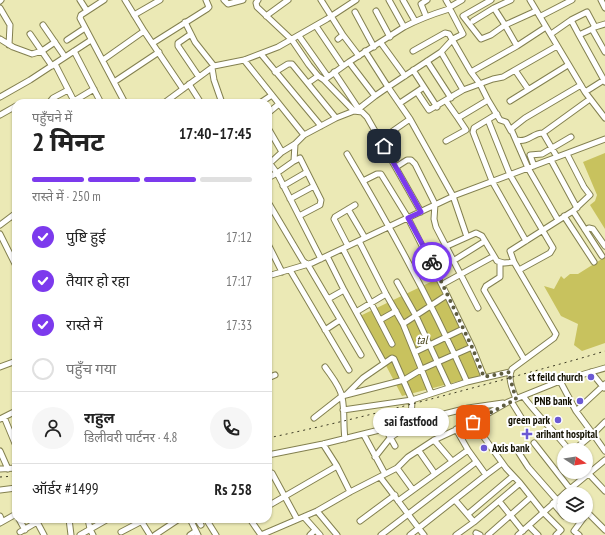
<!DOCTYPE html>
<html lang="hi">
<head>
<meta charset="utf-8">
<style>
  body { margin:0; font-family:"PT Sans Narrow","Noto Sans Devanagari",sans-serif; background:#f6f6f6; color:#222; height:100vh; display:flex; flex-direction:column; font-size:15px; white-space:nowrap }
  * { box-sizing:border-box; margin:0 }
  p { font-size:13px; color:#767676 }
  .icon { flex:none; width:22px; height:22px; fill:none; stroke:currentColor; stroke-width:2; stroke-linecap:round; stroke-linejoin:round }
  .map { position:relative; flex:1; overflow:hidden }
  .details { position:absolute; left:12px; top:99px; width:260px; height:424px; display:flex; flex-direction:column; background:#fff; border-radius:12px; box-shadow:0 1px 3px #0004 }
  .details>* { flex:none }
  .needle { width:26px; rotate:102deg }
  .controls { position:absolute; left:557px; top:443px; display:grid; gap:8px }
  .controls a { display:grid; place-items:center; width:36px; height:36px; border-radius:50%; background:#fff; box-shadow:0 1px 3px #0004; font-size:20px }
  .pin { position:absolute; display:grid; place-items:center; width:34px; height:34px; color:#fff; margin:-17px; border-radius:8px; box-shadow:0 2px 6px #0006 }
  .courier { position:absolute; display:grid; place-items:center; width:40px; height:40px; margin:-20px; border:3px solid #7c3aed; border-radius:50%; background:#fff; color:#222; box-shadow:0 1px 5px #0007 }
  .bubble { position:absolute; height:28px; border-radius:14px; background:#fff; box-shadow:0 1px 3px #0004; font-size:13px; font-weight:700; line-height:28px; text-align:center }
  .head em { font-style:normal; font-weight:700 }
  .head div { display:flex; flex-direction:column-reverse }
  .head { display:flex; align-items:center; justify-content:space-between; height:68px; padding:0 20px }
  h1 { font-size:26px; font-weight:700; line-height:30px }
  .bar { display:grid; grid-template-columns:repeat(4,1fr); gap:6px 4px; align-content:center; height:48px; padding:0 20px }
  .bar i { height:5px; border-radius:3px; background:#e0e0e0 }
  .bar .current { background:#7c3aed }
  .bar p { grid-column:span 4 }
  .line { display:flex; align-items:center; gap:10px; padding:0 20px; border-top:1px solid #e0e0e0 }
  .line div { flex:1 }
  .round { display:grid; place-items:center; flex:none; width:42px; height:42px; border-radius:21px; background:#f6f6f6 }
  ol { padding:0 20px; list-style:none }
  li { display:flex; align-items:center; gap:12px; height:44px }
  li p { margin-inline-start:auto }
  li .icon { padding:4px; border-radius:50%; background:#7c3aed; color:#fff; stroke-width:4 }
  li:last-child { color:#767676 }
  li i { width:22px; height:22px; border:2px solid #e0e0e0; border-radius:50% }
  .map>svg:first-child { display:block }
  .water { fill:#c8c25e }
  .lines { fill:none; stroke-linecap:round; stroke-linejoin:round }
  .minor-casing { stroke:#838050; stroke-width:7 }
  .minor { stroke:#fff; stroke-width:5 }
  .rail { stroke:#3b3923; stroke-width:1; stroke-dasharray:2 4; stroke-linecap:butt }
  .done { stroke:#5f5d40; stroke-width:4; stroke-dasharray:0 7.2 }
  .route { stroke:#7c3aed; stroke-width:5 }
  .poi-dot { fill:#6b59d3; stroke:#fff; stroke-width:1.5 }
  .labels { text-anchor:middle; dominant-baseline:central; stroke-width:4; stroke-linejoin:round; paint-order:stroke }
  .poi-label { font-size:11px; font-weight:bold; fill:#131101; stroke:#fff; text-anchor:end }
  .water-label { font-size:12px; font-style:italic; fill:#48451c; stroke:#fff }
</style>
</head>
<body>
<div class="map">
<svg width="605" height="535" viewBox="0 0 605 535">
  <rect width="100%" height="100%" fill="#ebe9b5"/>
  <!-- water -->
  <path class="water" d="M 605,153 L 605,229 L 590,205 L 595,201 L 597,195 L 583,162 Z
    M 605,257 L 605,343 L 582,351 L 574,345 L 578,324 L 561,316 L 544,286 L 554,289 L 561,276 L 564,279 L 570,274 L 578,274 Z
    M 441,277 L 487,374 L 402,396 L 360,316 Z"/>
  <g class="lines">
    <!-- minor casing -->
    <g class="minor-casing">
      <path id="minor" d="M 80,0 L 87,11
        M 104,0 L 81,15 L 80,18 L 125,103
        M 125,0 L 144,31 L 183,89
        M 224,0 L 228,4 L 243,0
        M 258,0 L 256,3 L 257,7 L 292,40 L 309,65 L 318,76 L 324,80
        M 321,0 L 343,35 L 338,39
        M 403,0 L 415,21
        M 446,0 L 450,7
        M 491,0 L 463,16 L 481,39 L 491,35 L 505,25 L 494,8
        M 530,0 L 585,92 L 605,118
        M 601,0 L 605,8
        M 0,1 L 1,0
        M 0,8 L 10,25 L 9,45
        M 449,9 L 450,7 L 462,0
        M 376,11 L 390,37
        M 355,12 L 374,47
        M 134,15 L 160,0
        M 266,16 L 288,0
        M 426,16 L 421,4 L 427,0
        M 541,16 L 572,0
        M 571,20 L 579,35
        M 473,21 L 494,8 L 511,0
        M 185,22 L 195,42 L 214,66
        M 43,25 L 65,57
        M 316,26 L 343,66
        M 404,27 C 419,19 433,14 449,9 L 451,11 L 463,34 L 453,39 L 441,52 L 463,90
        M 593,28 L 592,29 L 605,52
        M 592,29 L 579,35 L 605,82
        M 30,34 L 52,66
        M 191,34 L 178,43 L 178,46 L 199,77
        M 551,34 L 571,20 L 587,12 L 595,27 L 605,24
        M 343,35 L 359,56
        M 299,36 L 328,77
        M 0,39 L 13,47 L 32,54 L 42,51 L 55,42
        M 67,40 L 85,28
        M 153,43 L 207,9 L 209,7 L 206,0
        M 381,43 L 405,76
        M 517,46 L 505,25 L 536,11
        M 74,51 L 101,103
        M 365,51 L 388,87 L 375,96
        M 413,51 L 445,33 L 449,34 L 471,72
        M 261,54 L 321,126
        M 103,60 L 144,31
        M 244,60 L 304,135
        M 427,61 L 451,98
        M 349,62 L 375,96 L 361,107 L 354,111 L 324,80 L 349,62 L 404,27 L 389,0
        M 55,64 L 75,103
        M 212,68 L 214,80 L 222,103
        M 275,72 L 288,64 L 292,64 L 336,118
        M 334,72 L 358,108
        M 114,82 L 159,52
        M 308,83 L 318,76
        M 189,84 L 201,103
        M 424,87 L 437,107
        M 528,89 L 515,70 L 557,46
        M 417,92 L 429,110 L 463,90 L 493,79 L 503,77 L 515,70
        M 585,92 L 604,80
        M 0,97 L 30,80 L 91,40
        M 488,100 L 500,120 L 506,122 L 511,131
        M 74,101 L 94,89
        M 446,101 L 458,118
        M 510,101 L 568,65
        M 49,103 L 53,98 L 68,90
        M 164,103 L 214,66 L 244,60 L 278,47 L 327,19 L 356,0
        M 260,103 L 272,95
        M 400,103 L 424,87 L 413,70
        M 268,113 L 279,104
        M 497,114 L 474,128 L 473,132 L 492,181 L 526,241
        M 0,115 L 16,106
        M 410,119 L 453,196 L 467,237
        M 488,120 L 510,175 L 553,248 L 550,253 L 519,270
        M 268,128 L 282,152
        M 543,133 L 590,99
        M 380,140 L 410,119 L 388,87 L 441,52
        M 516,140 C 529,143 532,133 543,133 L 557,157
        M 446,141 L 466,130 L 458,118 L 488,100 L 480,84 L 471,72 L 517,46 L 546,27
        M 347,154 C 391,228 432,303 467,382
        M 551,160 L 577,208
        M 268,161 L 277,173 L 268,178
        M 294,161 L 300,158 L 321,200 L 320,205 L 299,216
        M 268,165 L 282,152 L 295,144
        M 534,166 L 530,155 L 542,154 L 571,137
        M 396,167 L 407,160 L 411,160 L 415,164 L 435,204 L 434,219 L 436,227 L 478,308
        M 363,181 L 377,174 L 381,174 L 408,218 L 447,295
        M 283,186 L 307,172
        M 290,199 L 314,186
        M 268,202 L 303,261 L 308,265 L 361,355
        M 348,209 L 365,238
        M 573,211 L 602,256
        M 13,216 L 16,221
        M 564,216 L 594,262
        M 558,220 L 528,168 L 511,129 L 525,118 L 581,85
        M 0,225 L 16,213
        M 585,230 L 589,228 L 593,229 L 605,246
        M 0,234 L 16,266
        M 359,241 L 386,294 L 403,324 L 431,393
        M 268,244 L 282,272
        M 348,246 L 334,219 L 335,217 L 355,205
        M 447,246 L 476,233 L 482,236 L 497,261 L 504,263 L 514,262
        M 343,249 L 392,344
        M 327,256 L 344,290 L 384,363
        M 321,259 L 277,173 L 294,161 L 295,144 L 304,135 L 336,118 L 354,111 L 362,112 L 367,117 L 421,212
        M 453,261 L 485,241
        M 500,262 L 500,277 L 486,286 L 484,290 L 524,359
        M 290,270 L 349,370
        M 268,276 L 312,263 L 456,195 L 605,139
        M 397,282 L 416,316 L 449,387
        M 443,284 L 494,256
        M 328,299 L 344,290
        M 356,312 L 386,294
        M 380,320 L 396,311
        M 325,330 L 340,320
        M 472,347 L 484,377
        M 415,352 L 463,329
        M 0,367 L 16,361
        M 325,367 C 331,376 340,386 342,397 C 345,411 343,425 345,439
        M 591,372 L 604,388
        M 268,378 L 275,375
        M 560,381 L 576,411 L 593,434 L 574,450
        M 347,394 L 363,378 L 392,358 L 394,359 L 412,400 L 411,422
        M 523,396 C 537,415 554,431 569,450
        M 516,399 C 513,390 507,378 512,369 L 554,338 L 556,334 L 514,262 L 510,251 L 573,211 L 590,195 L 584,187 L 567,154
        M 511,401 L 524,422
        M 343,410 L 412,400 L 467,382 L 510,372
        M 576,411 L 605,384
        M 4,417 L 16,446
        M 314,418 L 342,396 L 404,380 L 422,369 L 472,347 L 447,295 L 403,324
        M 0,419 L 16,411
        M 473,422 L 506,468 L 520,483 L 543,512 L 561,530 L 556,535
        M 605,422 L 593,434 L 605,451
        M 385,428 L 395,446
        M 364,435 L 385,474
        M 434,440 L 452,461
        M 534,443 L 570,489
        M 323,444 L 337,466 L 350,492
        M 468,450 L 486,475
        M 0,451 L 8,469
        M 419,451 L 435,474
        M 519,453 L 528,467 L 557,500
        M 268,455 L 323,444 L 468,408 L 503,403
        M 375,457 L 390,438 L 404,428 L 406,424
        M 397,468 L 413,490
        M 0,469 L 16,468
        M 268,474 L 272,473 L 297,519
        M 589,474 L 605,491
        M 380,477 C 395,496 409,516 424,535
        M 0,490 L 16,488
        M 564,494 L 605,460
        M 455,500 L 474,522 L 456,535
        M 398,501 L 468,450 L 456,429
        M 499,501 L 523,531
        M 553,503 L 564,516
        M 268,506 L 337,466
        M 317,511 L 337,535
        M 586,511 L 605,530
        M 468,514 L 513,476
        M 0,516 L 2,521
        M 304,517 L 320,535
        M 19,519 L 25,530
        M 69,519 L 71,535
        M 88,519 L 90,529 L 93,535
        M 140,519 L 150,535
        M 194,519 L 191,521 L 198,535
        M 197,519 L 201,525
        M 206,519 L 216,535
        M 250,519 L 261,535
        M 36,520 L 44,535
        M 360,521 L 395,495
        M 474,522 L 520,483
        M 0,523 L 16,514
        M 529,526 L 538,535
        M 20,532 L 37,522
        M 121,532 L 146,519
        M 476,533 L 480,535
        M 80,535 L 108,519
        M 155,535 L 179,519
        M 190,535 L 196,531
        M 261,535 L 317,511 L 350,492 L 397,468 L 408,457 L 434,440 L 473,422 L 508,402 L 560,381 L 605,368
        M 310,535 L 315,530
        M 381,535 L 476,462
        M 410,535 L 486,475 L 502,463
        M 488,535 L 531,497
        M 518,535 L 564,494
        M 579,535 L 574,531 L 585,516"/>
    </g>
    <!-- minor -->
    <use href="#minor" class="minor"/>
    <!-- rail -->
    <path class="rail" d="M 268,438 C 349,421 429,400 509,378 C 541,369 573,361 605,351
      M 0,477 L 16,476"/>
  </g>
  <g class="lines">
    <!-- done -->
    <path class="done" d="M 432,262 L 472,347 L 484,377 L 510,372 L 510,378 L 516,399 L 473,422"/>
    <!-- route -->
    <path class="route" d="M 384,146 L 421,212 L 408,218 L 432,262"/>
  </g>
  <!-- markers -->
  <g class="poi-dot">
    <circle cx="591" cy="377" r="4"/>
    <circle cx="580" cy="401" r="4"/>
    <circle cx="558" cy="420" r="4"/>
    <path d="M525 428h4v4h4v4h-4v4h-4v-4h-4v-4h4z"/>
    <circle cx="484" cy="448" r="4"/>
  </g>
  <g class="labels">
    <!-- poi labels -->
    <g class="poi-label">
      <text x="583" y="377">st feild church</text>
      <text x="572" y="401">PNB bank</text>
      <text x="550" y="420">green park</text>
      <text x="536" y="434" text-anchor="start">arihant hospital</text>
      <text x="492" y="448" text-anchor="start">Axis bank</text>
    </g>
    <!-- water labels -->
    <g class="water-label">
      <text x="422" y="339">tal</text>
    </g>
  </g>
</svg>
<div class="controls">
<a><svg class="needle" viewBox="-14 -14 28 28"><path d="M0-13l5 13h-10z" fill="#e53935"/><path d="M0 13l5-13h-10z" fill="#767676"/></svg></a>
<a><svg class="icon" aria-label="layers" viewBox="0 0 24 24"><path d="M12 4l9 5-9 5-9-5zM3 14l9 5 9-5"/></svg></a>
</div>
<div class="pin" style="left:473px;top:422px;background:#ea580c"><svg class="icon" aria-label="bag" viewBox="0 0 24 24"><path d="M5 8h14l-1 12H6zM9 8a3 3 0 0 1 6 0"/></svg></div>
<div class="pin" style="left:384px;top:146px;background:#1f2937"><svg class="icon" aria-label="home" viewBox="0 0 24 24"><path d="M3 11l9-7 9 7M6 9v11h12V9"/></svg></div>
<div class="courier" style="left:432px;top:262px"><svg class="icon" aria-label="bike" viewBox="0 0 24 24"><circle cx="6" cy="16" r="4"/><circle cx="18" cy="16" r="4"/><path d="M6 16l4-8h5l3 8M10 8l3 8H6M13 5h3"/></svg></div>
<div class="bubble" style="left:373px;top:408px;width:76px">sai fastfood</div>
<section class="details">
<div class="head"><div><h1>2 मिनट</h1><p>पहुँचने में</p></div><em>17:40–17:45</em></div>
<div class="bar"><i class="current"></i><i class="current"></i><i class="current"></i><i></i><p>रास्ते में · 250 m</p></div>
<ol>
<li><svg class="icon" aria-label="check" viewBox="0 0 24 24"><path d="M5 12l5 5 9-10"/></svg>पुष्टि हुई<p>17:12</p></li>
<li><svg class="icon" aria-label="check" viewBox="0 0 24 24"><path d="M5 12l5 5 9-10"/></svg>तैयार हो रहा<p>17:17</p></li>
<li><svg class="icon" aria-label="check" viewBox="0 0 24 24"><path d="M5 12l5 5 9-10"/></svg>रास्ते में<p>17:33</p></li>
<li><i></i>पहुँच गया</li>
</ol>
<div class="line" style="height:72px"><a class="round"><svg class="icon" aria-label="person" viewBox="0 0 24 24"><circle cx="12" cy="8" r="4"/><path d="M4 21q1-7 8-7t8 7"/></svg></a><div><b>राहुल</b><p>डिलीवरी पार्टनर · 4.8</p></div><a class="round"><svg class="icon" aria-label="phone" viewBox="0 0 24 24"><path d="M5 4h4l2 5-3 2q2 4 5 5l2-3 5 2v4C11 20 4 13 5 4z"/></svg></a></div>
<div class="line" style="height:52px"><div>ऑर्डर #1499</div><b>Rs 258</b></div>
</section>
</div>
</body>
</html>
